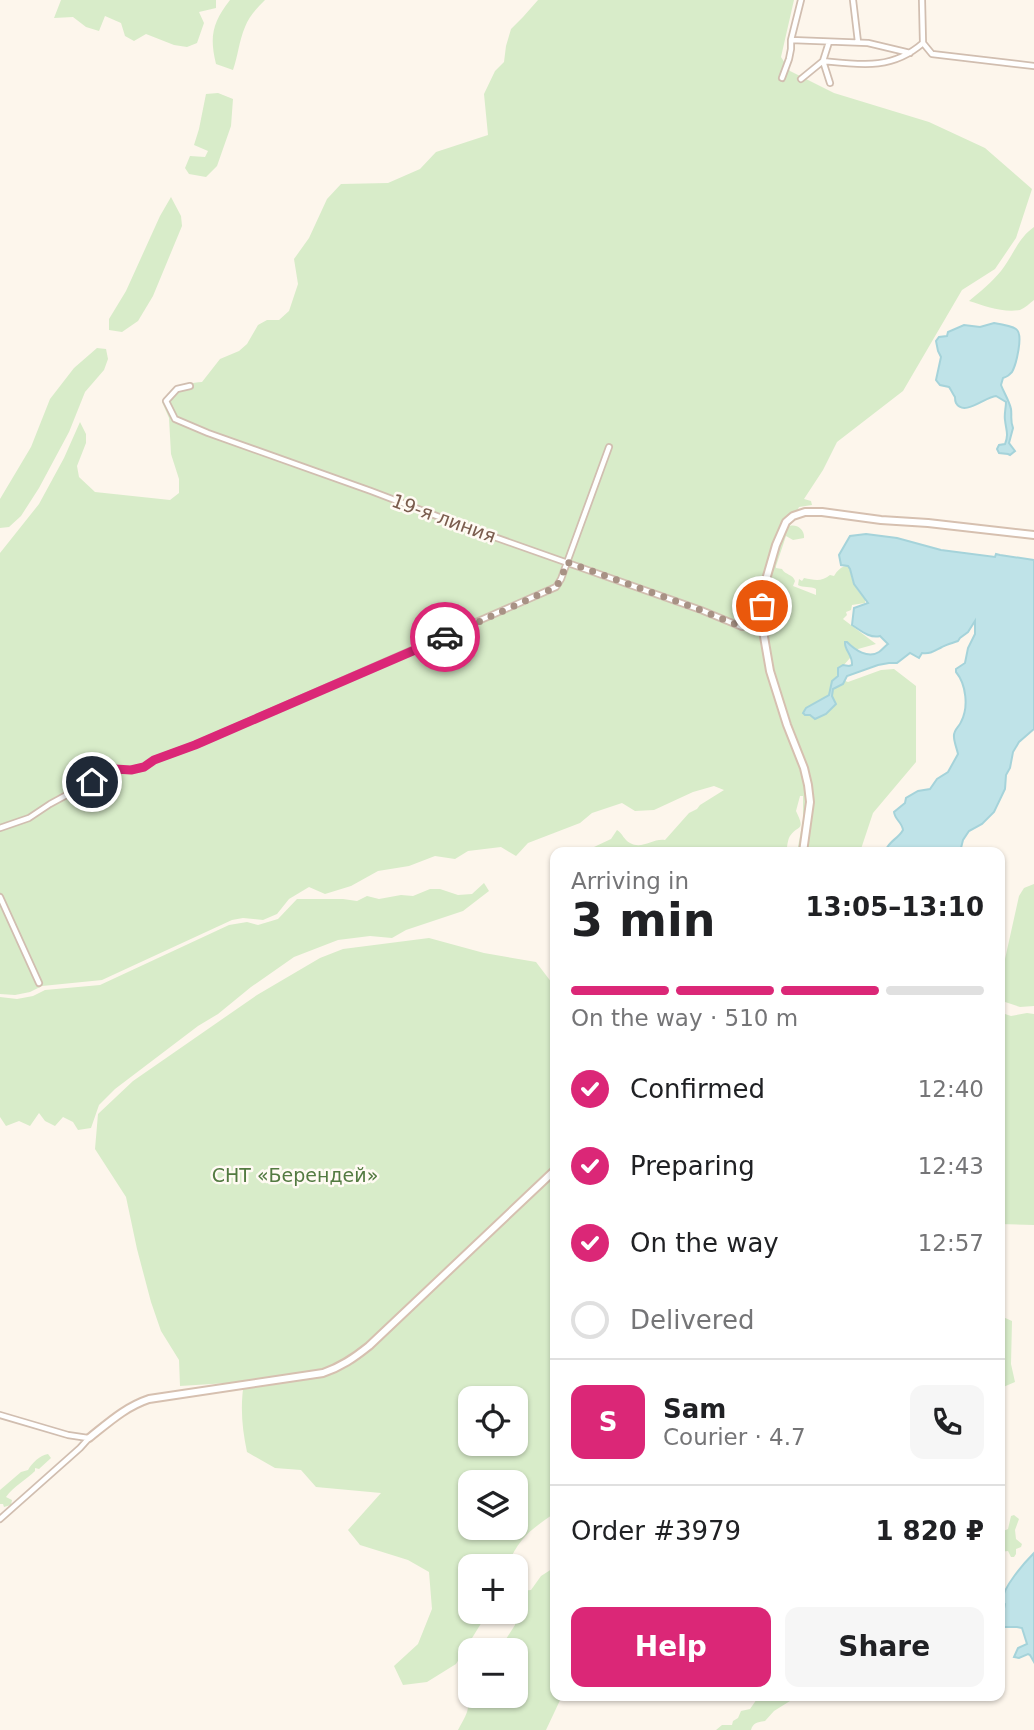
<!DOCTYPE html>
<html lang="en">
<head>
<meta charset="utf-8">
<style>
  body { margin:0; font-family:"DejaVu Sans",sans-serif; background:#f6f6f6; color:#202124; height:100vh; display:flex; flex-direction:column; font-size:26px; white-space:nowrap }
  * { box-sizing:border-box; margin:0 }
  p { font-size:23px; color:#757577 }
  .icon { flex:none; width:38px; height:38px; fill:none; stroke:currentColor; stroke-width:2; stroke-linecap:round; stroke-linejoin:round }
  .map { position:relative; flex:1; overflow:hidden }
  .sheet { position:absolute; left:550px; top:847px; width:455px; height:854px; display:flex; flex-direction:column; background:#fff; border-radius:14px; box-shadow:0 2px 5px #0004 }
  .sheet>* { flex:none }
  .buttons { position:absolute; left:458px; top:1386px; display:grid; gap:14px }
  .buttons a { display:grid; place-items:center; width:70px; height:70px; border-radius:14px; background:#fff; box-shadow:0 2px 5px #0004; font-size:35px }
  .pin { position:absolute; display:grid; place-items:center; width:60px; height:60px; color:#fff; margin:-30px; border:4px solid #fff; border-radius:50%; box-shadow:0 2px 7px #0007 }
  .courier { position:absolute; display:grid; place-items:center; width:70px; height:70px; margin:-35px; border:5px solid #db2777; border-radius:50%; background:#fff; color:#222; box-shadow:0 2px 9px #0007 }
  .overview em { font-style:normal; font-weight:700 }
  .overview div { display:flex; flex-direction:column-reverse }
  .overview { display:flex; align-items:center; justify-content:space-between; height:119px; padding:0 21px }
  h1 { font-size:46px; font-weight:700; line-height:52px }
  .bar { display:grid; grid-template-columns:repeat(4,1fr); gap:10px 7px; align-content:center; height:84px; padding:0 21px }
  .bar i { height:9px; border-radius:5px; background:#e0e0e0 }
  .bar .active { background:#db2777 }
  .bar p { grid-column:span 4 }
  .line { display:flex; align-items:center; gap:18px; padding:0 21px; border-top:2px solid #e0e0e0 }
  .line div { flex:1 }
  .round { display:grid; place-items:center; flex:none; width:74px; height:74px; border-radius:14px; background:#f6f6f6 }
  ol { padding:0 21px; list-style:none }
  li { display:flex; align-items:center; gap:21px; height:77px }
  li p { margin-inline-start:auto }
  li .icon { padding:7px; border-radius:50%; background:#db2777; color:#fff; stroke-width:4 }
  li:last-child { color:#757577 }
  li i { width:38px; height:38px; border:4px solid #e0e0e0; border-radius:50% }
  .primary-button { display:flex; gap:14px; margin-top:auto; padding:14px 21px }
  .primary-button a { flex:1; height:80px; border-radius:14px; background:#db2777; color:#fff; font-size:28px; font-weight:700; line-height:80px; text-align:center }
  .primary-button a+a { background:#f6f6f6; color:#202124 }
  .map>svg:first-child { display:block }
  .green { fill:#d8ecc9; fill-rule:evenodd }
  .water { fill:#bfe3e8; stroke:#a5d3da; stroke-width:2 }
  .lines { fill:none; stroke-linecap:round; stroke-linejoin:round }
  .street-casing { stroke:#d1beb0; stroke-width:8 }
  .secondary-casing { stroke:#d6c0b0; stroke-width:10 }
  .street { stroke:#fff; stroke-width:4.5 }
  .secondary { stroke:#fff; stroke-width:6 }
  .done { stroke:#a89285; stroke-width:7; stroke-dasharray:0 12.6 }
  .route { stroke:#db2777; stroke-width:9 }
  .labels { text-anchor:middle; dominant-baseline:central; stroke-width:5; stroke-linejoin:round; paint-order:stroke }
  .street-label { font-size:19px; fill:#7a5c4d; stroke:#fffaf3 }
  .park-label { font-size:19px; fill:#537a41; stroke:#fffaf3 }
</style>
</head>
<body>
<div class="map">
<svg width="1034" height="1730" viewBox="0 0 1034 1730">
  <rect width="100%" height="100%" fill="#fdf6ec"/>
  <!-- green -->
  <path class="green" d="M 61,0 L 216,0 L 216,8 L 199,12 L 204,23 L 197,43 L 187,47 L 174,45 L 146,34 L 134,41 L 125,36 L 121,23 L 105,16 L 99,31 L 86,27 L 73,17 L 54,18 Z
    M 230,0 L 265,0 C 257,8 249,16 245,27 C 239,41 238,56 233,70 L 216,64 C 209,36 213,22 230,0 Z
    M 538,0 L 794,0 L 781,57 L 790,71 L 834,93 L 929,122 L 985,148 L 1032,189 L 1016,238 L 995,269 L 962,290 L 903,391 L 837,442 L 823,470 L 804,499 L 811,501 L 812,505 L 799,507 L 790,526 C 797,524 805,530 804,538 L 793,540 L 786,536 L 776,566 L 776,568 L 782,569 C 785,575 793,574 795,581 L 793,586 L 816,595 L 816,589 C 811,586 803,588 798,585 L 799,579 L 802,581 L 804,578 C 814,580 822,582 830,575 L 834,576 C 837,571 841,566 848,566 C 851,571 851,576 853,582 C 856,588 860,594 865,599 L 865,603 L 852,605 L 851,610 L 846,612 L 847,615 L 843,619 L 876,644 L 858,649 L 843,666 L 837,678 L 848,682 L 881,670 L 894,669 L 916,686 L 916,762 L 873,813 L 860,852 L 797,852 L 803,820 L 803,796 L 800,796 L 796,811 C 806,832 798,824 790,836 C 788,839 787,846 787,848 L 795,852 L 588,852 L 594,847 L 611,839 L 617,830 C 623,834 624,840 630,843 C 642,850 653,838 665,840 L 689,813 L 697,809 L 700,805 L 724,790 L 714,786 L 693,792 L 654,810 L 635,811 L 622,803 L 592,813 L 580,823 L 528,843 L 516,856 L 501,847 L 468,851 L 455,859 L 435,856 L 409,866 L 378,871 L 351,886 L 325,894 L 309,887 L 289,899 L 277,914 L 263,920 L 243,918 L 232,920 L 102,980 L 42,986 L 30,992 L 15,995 L 0,994 L 0,553 L 39,504 L 64,458 L 80,422 L 86,434 L 86,443 L 77,466 L 79,477 L 95,492 L 170,500 L 179,493 L 179,479 L 171,454 L 169,418 L 162,402 C 176,385 181,384 202,382 L 220,359 L 239,351 L 247,344 L 258,325 L 267,320 L 279,320 L 289,311 L 298,284 L 294,259 L 309,238 L 327,199 L 341,184 L 388,183 L 420,169 L 436,152 L 488,135 L 484,94 L 495,71 L 504,62 L 506,46 L 511,29 L 523,17 Z
    M 218,93 L 233,99 L 231,126 L 217,166 L 206,177 L 189,174 L 185,168 L 190,156 L 205,157 L 208,151 L 194,145 L 199,129 L 206,94 Z
    M 171,197 L 181,216 L 182,226 L 153,296 L 138,321 L 122,332 L 109,330 L 109,319 L 126,291 L 160,216 Z
    M 1034,227 L 1034,300 C 1030,303 1025,308 1020,310 C 1003,313 985,306 969,301 C 980,292 992,282 1001,271 C 1013,256 1018,238 1034,227 Z
    M 97,348 L 106,349 L 108,359 L 104,370 L 85,392 L 69,432 L 39,488 L 21,516 L 9,527 L 0,528 L 0,499 L 31,447 L 50,399 L 74,368 Z
    M 484,883 L 489,891 L 463,911 L 406,930 L 392,938 L 370,936 L 338,940 L 294,957 L 251,987 L 218,1014 L 198,1026 L 115,1089 L 99,1105 L 91,1128 L 78,1130 L 73,1122 L 63,1117 L 55,1126 L 45,1121 L 39,1113 L 30,1126 L 19,1121 L 6,1126 L 0,1117 L 0,997 L 17,999 L 33,996 L 45,990 L 100,985 L 229,925 L 247,922 L 258,925 L 278,919 L 297,899 L 343,899 L 357,901 L 367,896 L 379,899 L 401,895 L 413,896 L 430,889 L 440,889 L 458,895 L 472,894 Z
    M 1034,884 L 1034,1006 L 1020,1007 L 999,1000 L 999,986 L 1019,896 L 1024,888 Z
    M 429,938 L 484,953 L 536,962 L 555,987 L 555,1513 C 530,1530 519,1538 507,1566 L 471,1566 L 471,1612 L 487,1612 L 485,1617 L 456,1664 L 427,1682 L 403,1685 L 394,1666 L 418,1644 L 432,1609 L 429,1572 L 408,1560 L 360,1545 L 348,1530 L 381,1493 L 316,1487 L 301,1470 L 275,1468 L 247,1452 C 242,1428 240,1407 244,1382 L 180,1386 L 179,1360 L 161,1331 L 151,1302 L 137,1249 L 126,1197 L 95,1149 L 98,1114 L 133,1081 L 257,995 L 320,958 L 343,949 ZM 471,1398 L 516,1398 L 516,1444 L 471,1444 ZM 471,1482 L 516,1482 L 516,1528 L 471,1528 Z
    M 1027,1013 L 1034,1014 L 1034,1225 L 999,1224 L 999,1019 L 1005,1014 L 1011,1016 Z
    M 1003,1317 L 1012,1321 L 1011,1364 L 1015,1382 L 1001,1388 L 999,1391 L 999,1320 Z
    M 48,1454 L 51,1458 L 39,1469 L 35,1468 L 35,1471 C 26,1480 14,1486 6,1497 L 12,1500 L 11,1505 L 4,1507 L 3,1504 L 0,1504 L 0,1490 L 21,1472 L 28,1470 C 32,1463 40,1455 48,1454 Z
    M 1014,1515 L 1019,1519 L 1015,1530 L 1016,1539 L 1022,1544 L 1021,1547 L 1016,1549 L 1016,1554 L 1014,1557 L 1011,1557 L 1008,1551 L 999,1552 L 999,1533 L 1008,1529 L 1011,1516 Z
    M 555,1567 L 555,1696 L 562,1696 L 546,1730 L 458,1730 C 461,1724 465,1718 467,1712 C 469,1706 467,1703 471,1698 L 466,1694 L 464,1690 L 468,1685 L 471,1684 L 471,1696 L 516,1696 L 516,1650 L 500,1650 L 501,1647 L 515,1625 L 517,1614 L 526,1605 L 526,1601 L 521,1595 L 521,1591 L 531,1590 L 541,1576 Z
    M 759,1696 L 793,1696 L 790,1701 L 774,1711 L 765,1721 C 758,1722 753,1722 751,1730 L 716,1730 L 722,1725 L 732,1725 L 733,1721 L 738,1718 L 741,1711 L 750,1709 Z"/>
  <!-- water -->
  <path class="water" d="M 994,323 C 1000,324 1012,326 1016,329 C 1024,334 1016,365 1012,372 C 1008,376 1008,376 1003,378 L 1001,385 C 1004,393 1009,400 1011,409 C 1012,416 1010,421 1013,428 L 1009,443 L 1015,451 L 1010,455 L 1008,454 L 999,453 L 997,449 L 999,445 L 1005,444 C 1009,434 1006,430 1005,420 C 1004,414 1006,408 1006,402 L 996,396 C 985,397 964,417 956,403 C 955,401 955,399 955,397 C 954,396 950,388 949,387 L 940,385 L 936,380 L 941,357 L 938,351 L 936,341 L 939,337 L 947,336 L 948,332 L 964,325 L 980,327 Z
    M 866,534 L 897,538 L 941,550 L 995,557 L 996,554 L 1000,555 L 1034,560 L 1034,729 L 1019,742 L 1013,752 L 1010,768 L 1006,775 L 1005,789 L 994,812 L 982,824 L 969,831 L 963,840 L 960,852 L 882,852 L 883,851 L 886,850 C 889,841 898,839 903,830 C 902,822 895,820 894,812 L 905,803 L 906,798 L 918,791 L 930,789 L 937,779 L 948,772 L 958,754 C 957,749 954,742 954,737 C 953,730 959,727 961,722 C 969,707 966,684 956,672 L 956,669 L 965,663 L 968,648 L 975,634 L 975,621 L 968,632 L 960,638 L 958,641 C 953,643 947,644 942,647 C 934,651 931,654 922,653 L 919,658 L 910,653 L 897,663 L 889,663 L 878,665 L 847,676 L 843,684 L 833,689 L 832,696 L 836,704 L 826,714 L 815,719 L 810,715 L 805,715 L 803,713 L 806,708 L 829,695 L 832,681 L 838,676 L 838,668 L 843,665 L 849,666 L 852,665 C 853,655 844,650 845,642 L 847,642 C 855,650 868,659 879,652 C 882,650 885,646 888,644 L 880,636 C 870,639 860,630 852,625 L 854,608 L 868,603 L 854,584 L 850,569 L 848,566 L 841,565 L 839,555 L 850,536 Z
    M 1034,1553 L 1034,1662 L 1030,1655 L 1028,1654 L 1019,1658 L 1014,1657 L 1018,1648 L 1027,1644 L 1022,1628 L 1017,1627 L 999,1627 C 999,1619 1004,1613 1005,1604 L 1002,1601 C 1003,1587 1024,1563 1034,1553 Z"/>
  <g class="lines">
    <!-- street casing -->
    <g class="street-casing">
      <path id="street" d="M 853,0 L 858,42
        M 922,0 L 923,43 L 932,54 L 1034,66
        M 791,40 L 868,43 L 910,53
        M 782,78 L 789,59 L 791,49 L 791,40 L 801,0
        M 801,79 L 823,61 L 829,42
        M 830,83 L 823,61 C 861,65 892,70 923,43
        M 190,386 L 177,389 L 166,401 L 175,419 L 208,433 L 371,491 L 463,526 L 701,610 L 742,627 L 762,625
        M 0,828 L 29,818 L 50,804 L 109,772 L 115,770 L 131,770 L 144,767 L 154,760 L 195,745 L 556,587 L 561,579 L 609,447
        M 0,897 L 39,983
        M 0,1415 L 68,1435 L 88,1438
        M 0,1519 L 80,1448 L 89,1438"/>
    </g>
    <!-- secondary casing -->
    <g class="secondary-casing">
      <path id="secondary" d="M 803,852 L 810,802 L 808,785 L 804,768 L 787,725 L 770,671 L 762,625 L 763,590 L 776,545 L 786,522 L 793,516 L 805,512 L 822,512 L 881,520 L 928,523 L 1034,535
        M 89,1438 C 108,1423 125,1407 149,1399 L 323,1373 C 341,1367 354,1358 369,1346 L 555,1170"/>
    </g>
    <!-- street -->
    <use href="#street" class="street"/>
    <!-- secondary -->
    <use href="#secondary" class="secondary"/>
  </g>
  <g class="lines">
    <!-- done -->
    <path class="done" d="M 445,637 L 556,587 L 561,579 L 567,562 L 701,610 L 742,627 L 762,625 L 762,606"/>
    <!-- route -->
    <path class="route" d="M 92,782 L 115,769 L 131,770 L 144,767 L 154,760 L 195,745 L 445,637"/>
  </g>
  <g class="labels">
    <!-- street labels -->
    <g class="street-label">
      <text transform="translate(444 518) rotate(20)">19-я линия</text>
    </g>
    <!-- park labels -->
    <g class="park-label">
      <text x="295" y="1175">СНТ «Берендей»</text>
    </g>
  </g>
</svg>
<div class="buttons">
<a><svg class="icon" aria-label="locate" viewBox="0 0 24 24"><circle cx="12" cy="12" r="6"/><path d="M12 2v4M12 18v4M2 12h4M18 12h4"/></svg></a>
<a><svg class="icon" aria-label="layers" viewBox="0 0 24 24"><path d="M12 4l9 5-9 5-9-5zM3 14l9 5 9-5"/></svg></a>
<a>+</a>
<a>−</a>
</div>
<div class="pin" style="left:762px;top:606px;background:#ea580c"><svg class="icon" aria-label="bag" viewBox="0 0 24 24"><path d="M5 8h14l-1 12H6zM9 8a3 3 0 0 1 6 0"/></svg></div>
<div class="pin" style="left:92px;top:782px;background:#1f2937"><svg class="icon" aria-label="home" viewBox="0 0 24 24"><path d="M3 11l9-7 9 7M6 9v11h12V9"/></svg></div>
<div class="courier" style="left:445px;top:637px"><svg class="icon" aria-label="car" viewBox="0 0 24 24"><path d="M5 17H2v-5l4-1 3-4h7l3 4 3 1v5h-3M9 17h6M6 11h13"/><circle cx="7" cy="17" r="2"/><circle cx="17" cy="17" r="2"/></svg></div>
<section class="sheet">
<div class="overview"><div><h1>3 min</h1><p>Arriving in</p></div><em>13:05–13:10</em></div>
<div class="bar"><i class="active"></i><i class="active"></i><i class="active"></i><i></i><p>On the way · 510 m</p></div>
<ol>
<li><svg class="icon" aria-label="check" viewBox="0 0 24 24"><path d="M5 12l5 5 9-10"/></svg>Confirmed<p>12:40</p></li>
<li><svg class="icon" aria-label="check" viewBox="0 0 24 24"><path d="M5 12l5 5 9-10"/></svg>Preparing<p>12:43</p></li>
<li><svg class="icon" aria-label="check" viewBox="0 0 24 24"><path d="M5 12l5 5 9-10"/></svg>On the way<p>12:57</p></li>
<li><i></i>Delivered</li>
</ol>
<div class="line" style="height:126px"><b class="round" style="background:#db2777;color:#fff">S</b><div><b>Sam</b><p>Courier · 4.7</p></div><a class="round"><svg class="icon" aria-label="phone" viewBox="0 0 24 24"><path d="M5 4h4l2 5-3 2q2 4 5 5l2-3 5 2v4C11 20 4 13 5 4z"/></svg></a></div>
<div class="line" style="height:91px"><div>Order #3979</div><b>1 820 ₽</b></div>
<div class="primary-button"><a>Help</a><a>Share</a></div>
</section>
</div>
</body>
</html>
